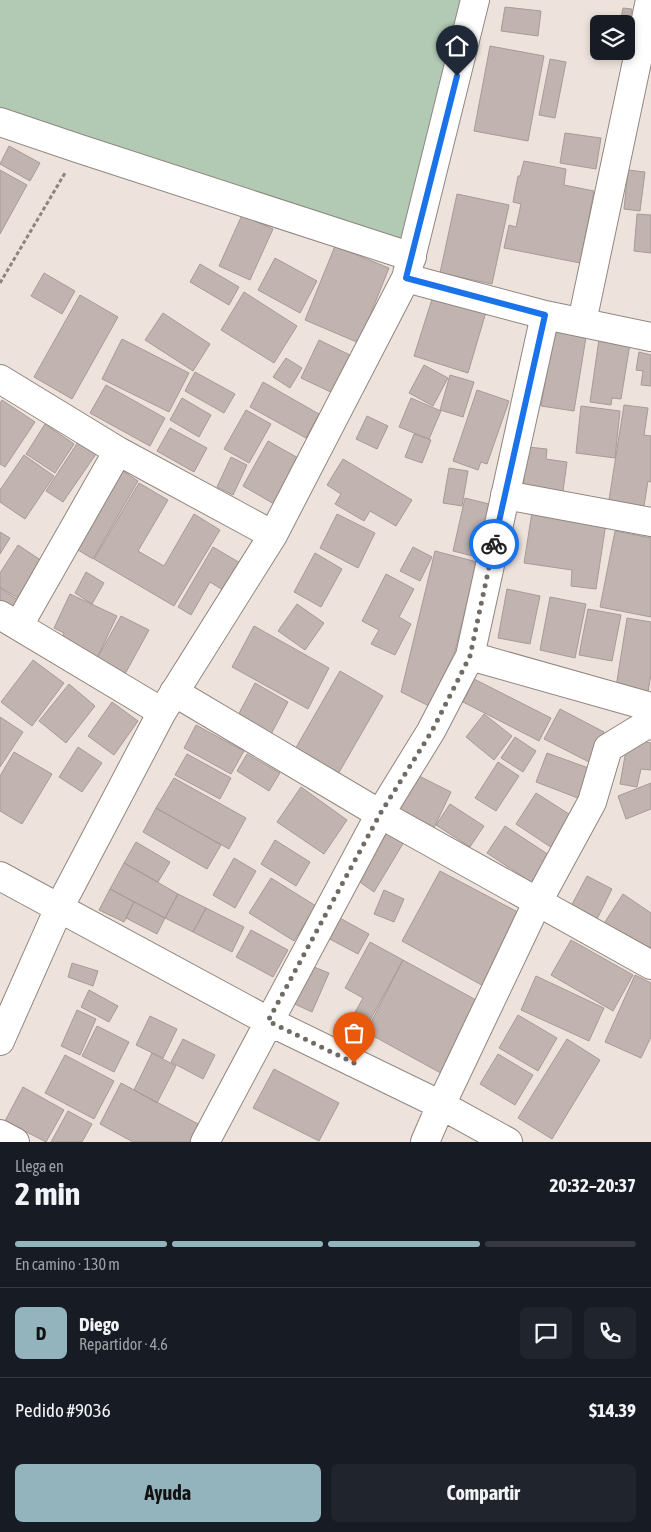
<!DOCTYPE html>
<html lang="es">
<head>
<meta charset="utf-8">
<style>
  body { margin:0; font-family:"Asap Condensed",sans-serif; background:#20242c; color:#f1f3f6; height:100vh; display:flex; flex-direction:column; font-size:19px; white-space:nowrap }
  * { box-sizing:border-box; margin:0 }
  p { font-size:16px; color:#9ea1a6 }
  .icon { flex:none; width:28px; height:28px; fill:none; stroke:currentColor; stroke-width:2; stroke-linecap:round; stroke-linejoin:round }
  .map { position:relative; height:1142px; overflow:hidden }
  .drawer { display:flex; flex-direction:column; background:#171b24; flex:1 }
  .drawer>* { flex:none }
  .fabs { position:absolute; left:590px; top:15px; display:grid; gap:10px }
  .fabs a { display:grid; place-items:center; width:45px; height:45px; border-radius:8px; background:#171b24; box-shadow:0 2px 8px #0003; font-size:25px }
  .pin { position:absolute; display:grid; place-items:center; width:42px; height:42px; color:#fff; margin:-51px -21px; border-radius:50% 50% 50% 0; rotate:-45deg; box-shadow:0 0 5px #0007 }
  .pin .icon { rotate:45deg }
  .courier { position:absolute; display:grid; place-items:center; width:50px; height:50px; margin:-25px; border:4px solid #1a73e8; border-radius:50%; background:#fff; color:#222; box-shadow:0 1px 6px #0007 }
  .overview em { font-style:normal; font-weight:700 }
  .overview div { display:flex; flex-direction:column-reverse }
  .overview { display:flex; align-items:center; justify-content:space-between; height:85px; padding:0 15px }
  h1 { font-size:32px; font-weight:700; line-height:38px }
  .bar { display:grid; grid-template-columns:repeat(4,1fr); gap:8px 5px; align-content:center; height:60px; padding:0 15px }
  .bar i { height:6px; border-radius:4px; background:#363941 }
  .bar .selected { background:#93b4bd }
  .bar p { grid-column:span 4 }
  .line { display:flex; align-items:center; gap:12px; padding:0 15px; border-top:1px solid #363941 }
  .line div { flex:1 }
  .round { display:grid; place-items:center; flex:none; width:52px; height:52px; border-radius:8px; background:#20242c }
  .button { display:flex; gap:10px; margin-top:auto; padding:10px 15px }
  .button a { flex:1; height:58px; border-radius:8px; background:#93b4bd; color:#111; font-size:20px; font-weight:700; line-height:58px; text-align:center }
  .button a+a { background:#20242c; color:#f1f3f6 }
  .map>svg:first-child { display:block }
  .green { fill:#b2cab3 }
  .building { fill:#c0b3b0; stroke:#a79a97 }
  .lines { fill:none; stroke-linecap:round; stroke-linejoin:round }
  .street-casing { stroke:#90867f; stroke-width:30 }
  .path { stroke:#8c847f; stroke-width:3; stroke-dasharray:4 2.5; stroke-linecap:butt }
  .street { stroke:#fff; stroke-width:28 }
  .done { stroke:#716b66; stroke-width:5; stroke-dasharray:0 9 }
  .route { stroke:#1a73e8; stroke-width:6 }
</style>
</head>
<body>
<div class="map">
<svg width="651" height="1142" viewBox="0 0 651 1142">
  <rect width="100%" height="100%" fill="#eee3dc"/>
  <!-- green -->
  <path class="green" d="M 0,0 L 475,0 L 412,257 L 0,121 Z"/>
  <!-- building -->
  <path class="building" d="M 505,7 L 541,11 L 538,36 L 501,31 Z
    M 623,8 L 632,9 L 629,26 L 626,25 L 626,24 L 620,24 Z
    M 490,46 L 544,56 L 528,141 L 474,131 Z
    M 550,59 L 566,62 L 555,118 L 539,115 Z
    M 565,133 L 601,138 L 596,169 L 560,163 Z
    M 9,146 L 40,163 L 30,181 L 0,164 Z
    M 524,161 L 566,169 L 564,185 L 594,191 L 580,263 L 504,248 L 509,225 L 516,227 L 521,204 L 513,202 L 518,176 L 520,176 Z
    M 0,170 L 27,185 L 0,234 Z
    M 628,170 L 645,172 L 640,211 L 624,209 Z
    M 457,194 L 509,205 L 492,284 L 440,273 Z
    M 637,214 L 651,215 L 651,253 L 634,251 Z
    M 242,215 L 273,229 L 250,280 L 219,266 Z
    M 335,246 L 389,268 L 359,343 L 305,320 Z
    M 275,258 L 317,281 L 300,313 L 258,290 Z
    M 200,264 L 239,287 L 229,305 L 190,282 Z
    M 44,273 L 75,291 L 62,314 L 31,296 Z
    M 244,292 L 297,326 L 274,363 L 221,330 Z
    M 80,295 L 118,317 L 72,399 L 34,377 Z
    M 433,296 L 486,312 L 468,373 L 414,356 Z
    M 163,313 L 210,344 L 193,371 L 145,340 Z
    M 555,326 L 587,331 L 574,411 L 541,406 Z
    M 122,339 L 189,373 L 169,412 L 102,379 Z
    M 599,339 L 630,344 L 621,399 L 612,398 L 611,405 L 590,402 Z
    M 319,340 L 352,356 L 335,394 L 301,378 Z
    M 639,352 L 651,355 L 651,386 L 641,385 L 643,371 L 636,370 Z
    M 286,358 L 302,368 L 290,388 L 273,377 Z
    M 424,365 L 448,378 L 433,406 L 409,393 Z
    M 195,372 L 235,394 L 224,413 L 185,391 Z
    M 450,375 L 474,382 L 463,417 L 440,410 Z
    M 263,382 L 319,414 L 306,438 L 250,407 Z
    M 106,385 L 165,418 L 150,446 L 90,413 Z
    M 477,390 L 509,401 L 487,464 L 481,462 L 478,470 L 453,461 Z
    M 182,398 L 211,415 L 199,437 L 170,420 Z
    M 411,398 L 441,411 L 429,439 L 399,427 Z
    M 2,400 L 35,422 L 5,467 L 0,464 L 0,403 Z
    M 624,405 L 648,408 L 644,435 L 651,436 L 651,482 L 648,481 L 643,512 L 608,506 Z
    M 581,406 L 620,411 L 615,458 L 576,453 Z
    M 246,410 L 271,424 L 249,463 L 224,449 Z
    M 367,416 L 388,426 L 377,449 L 356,439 Z
    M 45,424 L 74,444 L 55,473 L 26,454 Z
    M 170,428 L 207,448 L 194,472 L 157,451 Z
    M 414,434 L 431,440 L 422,463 L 405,457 Z
    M 268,441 L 300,459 L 274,504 L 243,486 Z
    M 78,442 L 96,454 L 63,502 L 46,491 Z
    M 528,447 L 547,449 L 546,459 L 567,462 L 562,498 L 522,494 Z
    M 24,455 L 54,476 L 25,519 L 0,502 L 0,490 Z
    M 231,457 L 247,465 L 233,495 L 217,487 Z
    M 343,459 L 412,500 L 396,526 L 370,511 L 364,521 L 335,504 L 341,494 L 327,485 Z
    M 117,467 L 138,481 L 93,559 L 68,544 Z
    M 449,468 L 468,471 L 462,506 L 443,503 Z
    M 139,483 L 168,500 L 138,551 L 164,566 L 194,514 L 220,530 L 174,606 L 94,559 Z
    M 465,498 L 489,504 L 477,557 L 453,551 Z
    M 532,512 L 606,523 L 596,589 L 571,586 L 572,570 L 524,563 Z
    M 337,514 L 375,533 L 358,568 L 320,548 Z
    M 615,531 L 651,538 L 651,617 L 600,607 Z
    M 0,532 L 10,538 L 0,554 Z
    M 18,545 L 48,565 L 24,602 L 0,587 L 0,573 Z
    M 213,547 L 247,567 L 231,595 L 210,582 L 191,615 L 178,607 Z
    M 413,547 L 432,557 L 420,581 L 400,571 Z
    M 435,551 L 477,562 L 454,655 L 429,706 L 401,692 Z
    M 315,553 L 342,569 L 321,607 L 294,592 Z
    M 86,572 L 104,583 L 92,604 L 75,593 Z
    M 386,574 L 414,589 L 399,617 L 411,624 L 395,655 L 371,644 L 379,630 L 362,621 Z
    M 0,588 L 25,605 L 18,621 L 0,609 Z
    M 507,589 L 540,596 L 530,644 L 498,638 Z
    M 70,594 L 117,616 L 96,660 L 60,643 L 64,633 L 54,628 Z
    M 550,597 L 586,604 L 575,658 L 540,650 Z
    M 297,604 L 324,623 L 305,650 L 278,631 Z
    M 588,609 L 621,615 L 612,661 L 579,655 Z
    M 121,616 L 149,630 L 125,674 L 96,660 Z
    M 627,618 L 651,622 L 651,674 L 648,692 L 616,687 Z
    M 254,626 L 329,668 L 308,709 L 232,667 Z
    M 33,660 L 64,683 L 32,726 L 1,702 Z
    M 340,671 L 383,696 L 337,776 L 294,751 Z
    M 474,679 L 551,718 L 539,741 L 463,702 Z
    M 255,683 L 288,702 L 269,738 L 236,719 Z
    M 69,684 L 95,706 L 66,743 L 39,721 Z
    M 112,702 L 138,721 L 114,755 L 88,736 Z
    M 560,709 L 604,732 L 589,762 L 544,739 Z
    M 484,714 L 512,736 L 494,760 L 466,737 Z
    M 0,717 L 23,732 L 0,767 Z
    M 196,725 L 244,751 L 231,774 L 184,748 Z
    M 515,737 L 536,751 L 523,772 L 501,758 Z
    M 628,739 L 651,743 L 651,770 L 641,769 L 637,787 L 620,784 Z
    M 78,747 L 102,763 L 82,792 L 59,777 Z
    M 14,752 L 52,774 L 22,824 L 0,811 L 0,776 Z
    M 547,753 L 594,770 L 583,800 L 536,782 Z
    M 187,754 L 231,778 L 220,799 L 175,775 Z
    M 247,754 L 280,773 L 269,791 L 237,771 Z
    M 498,762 L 519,776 L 496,811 L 475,798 Z
    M 417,775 L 451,792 L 432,832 L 397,815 Z
    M 174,778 L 246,818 L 229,849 L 156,808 Z
    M 651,783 L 651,809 L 626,819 L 618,796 Z
    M 301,787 L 347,820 L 324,854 L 277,822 Z
    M 536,793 L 572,816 L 552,848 L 516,824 Z
    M 450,804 L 484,826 L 470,847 L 436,825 Z
    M 156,808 L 221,845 L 207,869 L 143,832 Z
    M 505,826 L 552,857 L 534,884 L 487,853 Z
    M 385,831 L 404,842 L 374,892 L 357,880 Z
    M 275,840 L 310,862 L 296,886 L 261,864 Z
    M 136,842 L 170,862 L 158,882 L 124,863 Z
    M 234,858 L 256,871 L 235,908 L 213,895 Z
    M 124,863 L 178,894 L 165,918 L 110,889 Z
    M 440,871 L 529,918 L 487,988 L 402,941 Z
    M 587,876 L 612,889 L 595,923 L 569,910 Z
    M 271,878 L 316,906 L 294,941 L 249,913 Z
    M 110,889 L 134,902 L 124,922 L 99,910 Z
    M 384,890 L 404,899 L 394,922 L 374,914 Z
    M 178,894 L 206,908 L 193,932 L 165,918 Z
    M 623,894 L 651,913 L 651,946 L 646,954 L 603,925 Z
    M 134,902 L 165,918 L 157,934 L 126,918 Z
    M 206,908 L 244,927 L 232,952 L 193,932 Z
    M 338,917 L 369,934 L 358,954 L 324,936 Z
    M 251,930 L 288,950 L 273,977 L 236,957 Z
    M 571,940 L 633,975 L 613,1011 L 551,975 Z
    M 370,942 L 403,960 L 368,1024 L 353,1016 L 363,998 L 345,988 Z
    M 403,960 L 487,1006 L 448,1077 L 366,1032 Z
    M 72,963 L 98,971 L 93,986 L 68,977 Z
    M 304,963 L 329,973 L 312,1012 L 288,1001 Z
    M 635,975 L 651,983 L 651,1037 L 641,1058 L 605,1042 Z
    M 536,976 L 604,1008 L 589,1041 L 521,1010 Z
    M 89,990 L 118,1006 L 109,1022 L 81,1007 Z
    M 77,1010 L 96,1019 L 80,1055 L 61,1046 Z
    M 518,1015 L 557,1038 L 538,1071 L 499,1048 Z
    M 150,1016 L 177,1029 L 163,1058 L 136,1045 Z
    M 97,1026 L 129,1042 L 114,1072 L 82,1056 Z
    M 183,1039 L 215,1055 L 203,1079 L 171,1062 Z
    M 567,1039 L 600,1060 L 552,1139 L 518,1118 Z
    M 152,1053 L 176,1066 L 157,1103 L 134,1090 Z
    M 498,1054 L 533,1075 L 515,1105 L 480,1084 Z
    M 65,1055 L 114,1081 L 94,1119 L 45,1093 Z
    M 274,1069 L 339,1103 L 319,1141 L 253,1108 Z
    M 121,1083 L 200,1125 L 192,1142 L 133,1142 L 100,1124 Z
    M 23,1087 L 64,1110 L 46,1142 L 5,1121 Z
    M 68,1111 L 92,1124 L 82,1142 L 51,1142 Z"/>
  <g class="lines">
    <!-- street casing -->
    <g class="street-casing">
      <path id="street" d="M 0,122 L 80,149 L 412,257
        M 406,278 L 545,315 L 651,337
        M 582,322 L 650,0
        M 0,379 L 118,451 L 273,535
        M 505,495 L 651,522
        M 0,615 L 162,712
        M 19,625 L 118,451
        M 470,656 L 651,707
        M 174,692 L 380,814 L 651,965
        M 0,876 L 268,1021 L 441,1105 L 508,1142
        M 0,1041 L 59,908 L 162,712 L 273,535 L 406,278 L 475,0
        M 0,1134 L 15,1142
        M 205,1142 L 380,814 L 431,731 L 470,656 L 545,315
        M 425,1142 L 441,1105 L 537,903 L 592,802 L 608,748 L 644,726 L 651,725"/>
    </g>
    <!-- path -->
    <path class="path" d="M 0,283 L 65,173"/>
    <!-- street -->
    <use href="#street" class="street"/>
  </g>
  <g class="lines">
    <!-- done -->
    <path class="done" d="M 354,1063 L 268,1021 L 380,814 L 432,731 L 470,656 L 494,544"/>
    <!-- route -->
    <path class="route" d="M 457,76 L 406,278 L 545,315 L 494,544"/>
  </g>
</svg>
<div class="fabs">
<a><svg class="icon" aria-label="layers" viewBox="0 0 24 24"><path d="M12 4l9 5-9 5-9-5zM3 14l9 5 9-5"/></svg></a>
</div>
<div class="pin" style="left:354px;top:1063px;background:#ea580c"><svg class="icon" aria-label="bag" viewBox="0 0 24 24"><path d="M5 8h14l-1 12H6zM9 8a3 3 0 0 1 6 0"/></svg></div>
<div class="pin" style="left:457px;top:76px;background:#1f2937"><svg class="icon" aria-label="home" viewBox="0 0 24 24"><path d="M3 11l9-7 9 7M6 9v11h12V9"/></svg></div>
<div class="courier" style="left:494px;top:544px"><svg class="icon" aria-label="bike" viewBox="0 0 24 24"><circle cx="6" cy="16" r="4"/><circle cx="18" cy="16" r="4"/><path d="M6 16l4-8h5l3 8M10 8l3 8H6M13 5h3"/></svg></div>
</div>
<section class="drawer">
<div class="overview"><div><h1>2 min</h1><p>Llega en</p></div><em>20:32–20:37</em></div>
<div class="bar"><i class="selected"></i><i class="selected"></i><i class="selected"></i><i></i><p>En camino · 130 m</p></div>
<div class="line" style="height:90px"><b class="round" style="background:#93b4bd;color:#111">D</b><div><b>Diego</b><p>Repartidor · 4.6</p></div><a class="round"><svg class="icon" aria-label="chat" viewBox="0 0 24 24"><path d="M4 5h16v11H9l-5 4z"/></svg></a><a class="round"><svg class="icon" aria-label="phone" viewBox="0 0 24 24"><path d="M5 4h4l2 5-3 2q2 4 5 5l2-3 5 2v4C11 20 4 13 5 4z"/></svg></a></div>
<div class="line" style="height:65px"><div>Pedido #9036</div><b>$14.39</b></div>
<div class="button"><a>Ayuda</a><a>Compartir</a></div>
</section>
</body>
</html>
